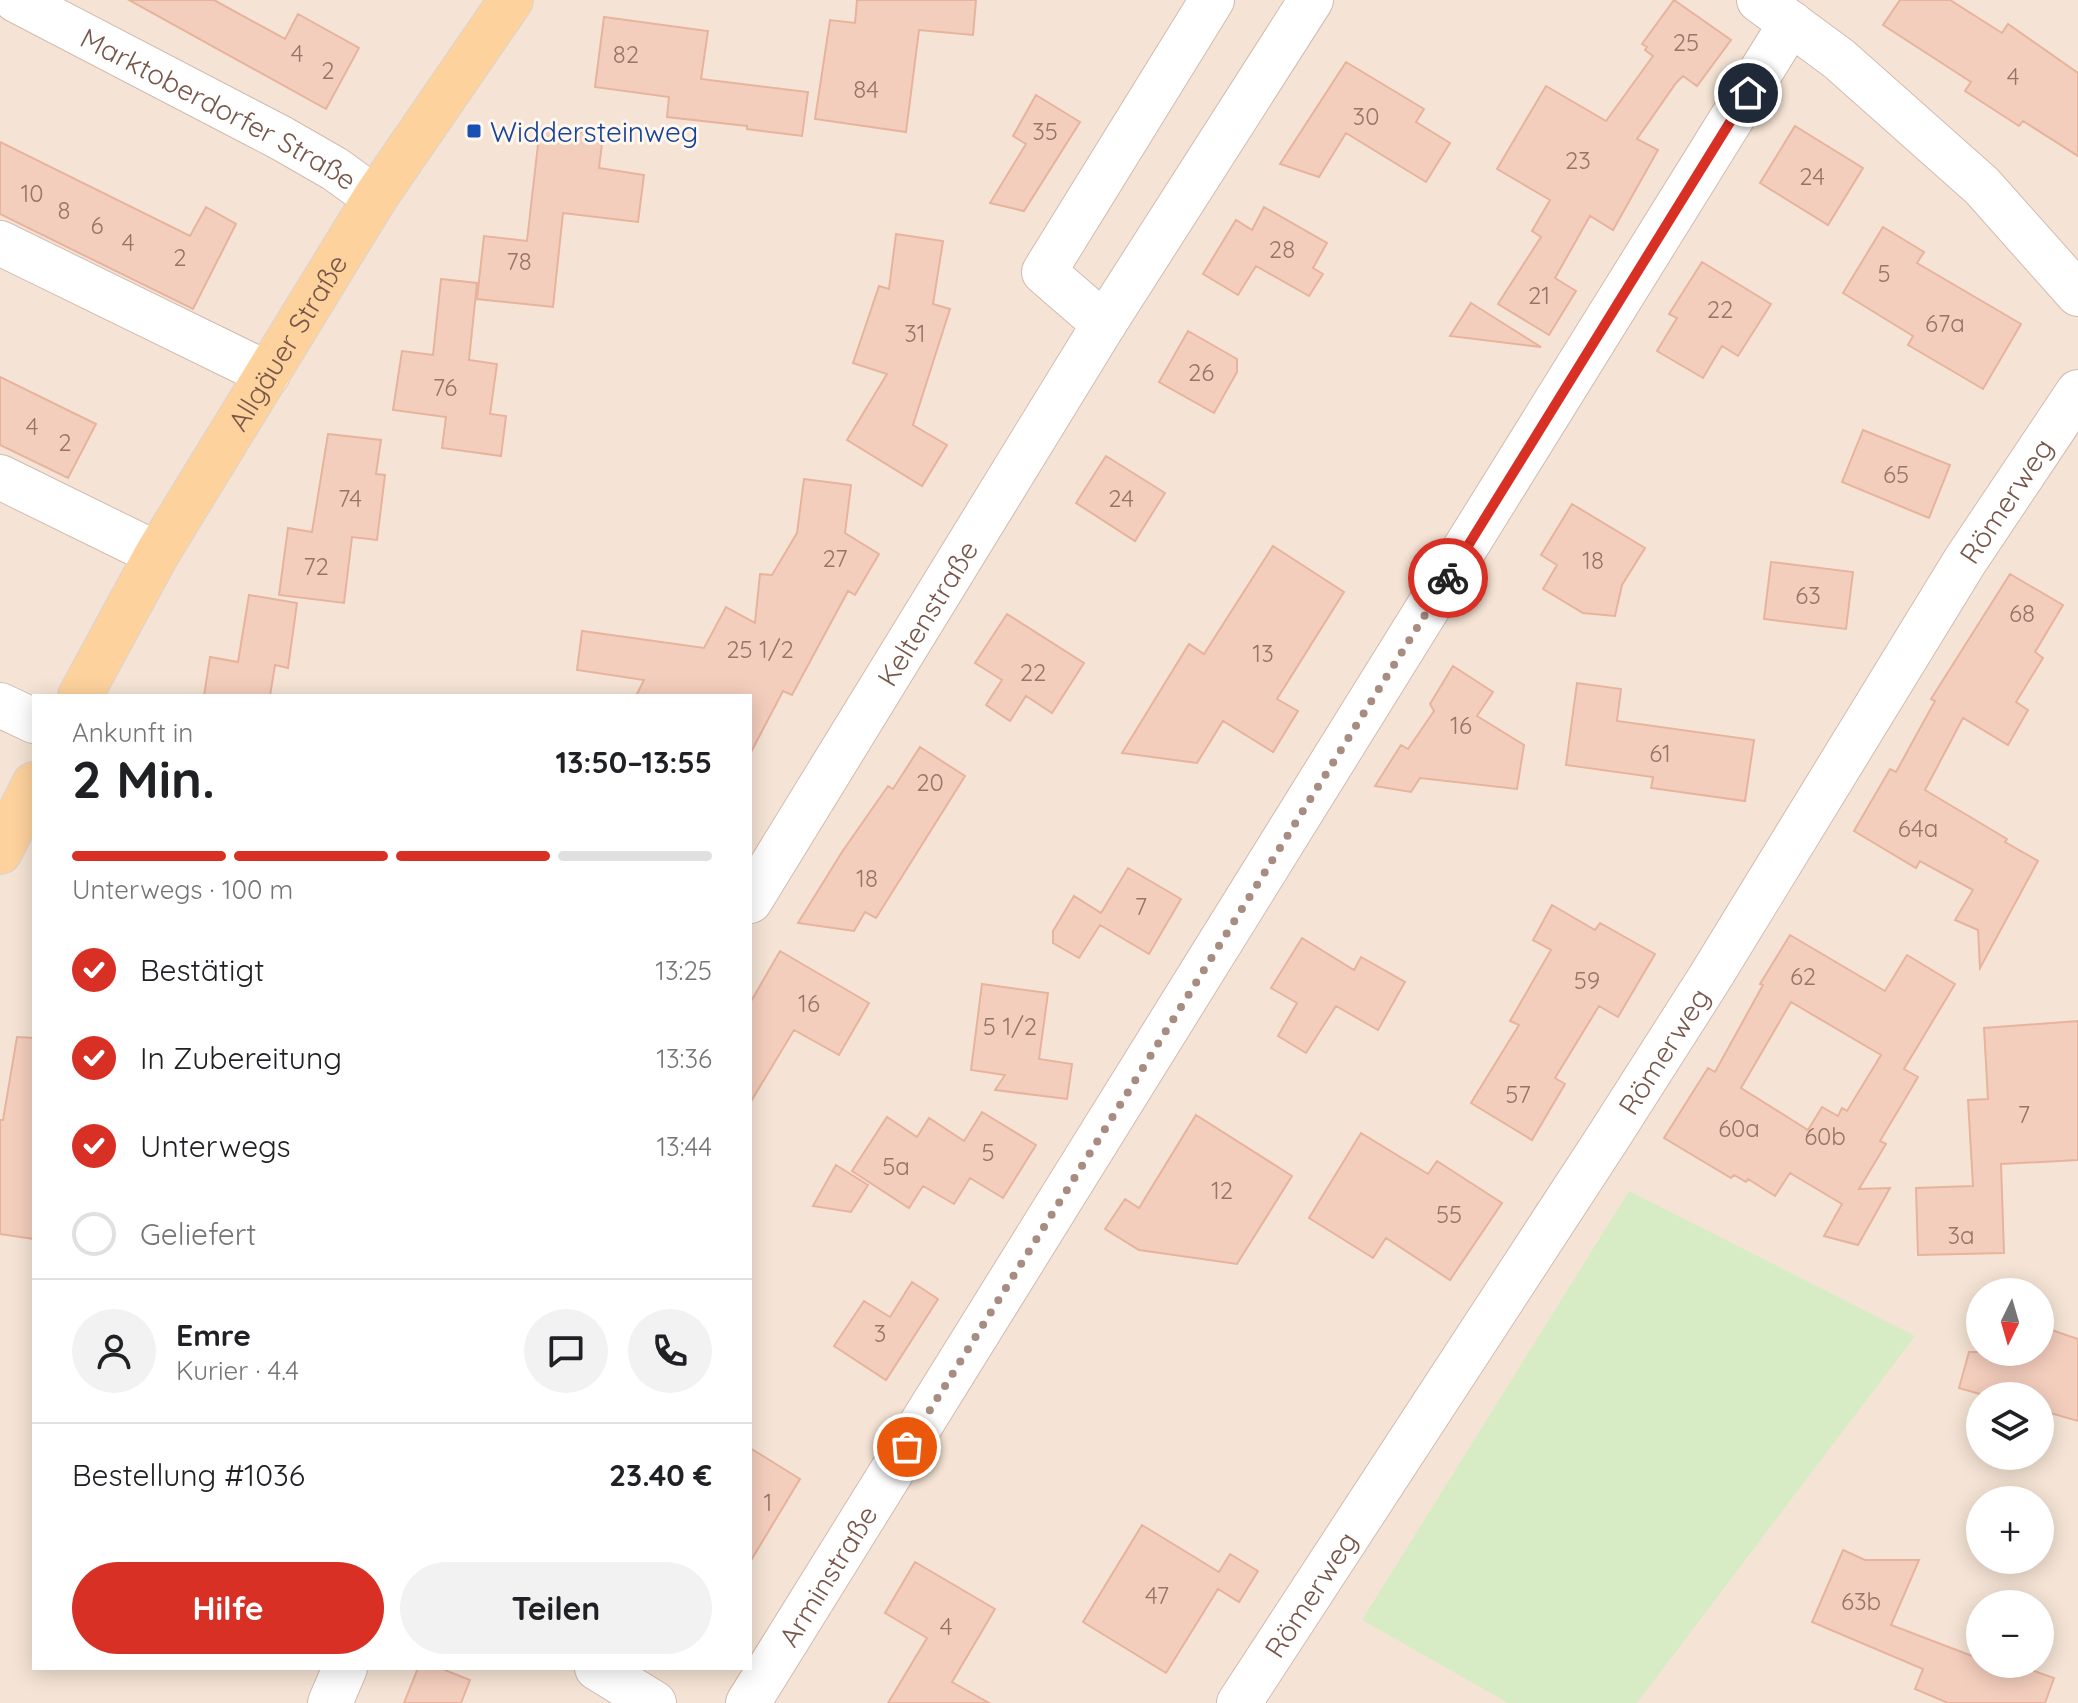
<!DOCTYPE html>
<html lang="de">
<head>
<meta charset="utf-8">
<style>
  body { margin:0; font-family:Quicksand,sans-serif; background:#f2f2f2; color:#202124; height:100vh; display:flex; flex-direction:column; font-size:30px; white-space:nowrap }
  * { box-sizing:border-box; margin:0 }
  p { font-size:26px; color:#757577 }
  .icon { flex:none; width:44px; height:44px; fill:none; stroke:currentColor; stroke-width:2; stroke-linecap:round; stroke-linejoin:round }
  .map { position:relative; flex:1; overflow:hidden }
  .panel { position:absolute; left:32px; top:694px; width:720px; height:976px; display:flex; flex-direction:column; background:#fff; border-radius:0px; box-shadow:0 4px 20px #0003 }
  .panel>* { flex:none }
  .needle { width:52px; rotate:185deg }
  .buttons { position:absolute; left:1966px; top:1278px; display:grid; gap:16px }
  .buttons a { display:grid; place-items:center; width:88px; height:88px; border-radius:50%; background:#fff; box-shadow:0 4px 20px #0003; font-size:40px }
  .pin { position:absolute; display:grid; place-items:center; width:68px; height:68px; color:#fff; margin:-34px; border:4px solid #fff; border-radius:50%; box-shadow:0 2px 8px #0007 }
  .courier { position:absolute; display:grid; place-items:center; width:80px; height:80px; margin:-40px; border:6px solid #d93025; border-radius:50%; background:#fff; color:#222; box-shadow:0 2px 10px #0007 }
  .headline em { font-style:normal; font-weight:700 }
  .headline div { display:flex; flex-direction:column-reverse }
  .headline { display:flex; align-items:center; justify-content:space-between; height:136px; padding:0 40px }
  h1 { font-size:52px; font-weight:700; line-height:60px }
  .bar { display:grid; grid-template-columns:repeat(4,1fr); gap:12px 8px; align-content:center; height:96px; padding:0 40px }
  .bar i { height:10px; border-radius:6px; background:#e0e0e0 }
  .bar .active { background:#d93025 }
  .bar p { grid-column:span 4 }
  .line { display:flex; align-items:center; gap:20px; padding:0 40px; border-top:2px solid #e0e0e0 }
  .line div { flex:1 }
  .round { display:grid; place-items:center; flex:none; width:84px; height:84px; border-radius:42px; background:#f2f2f2 }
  ol { padding:0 40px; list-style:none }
  li { display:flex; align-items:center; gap:24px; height:88px }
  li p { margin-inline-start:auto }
  li .icon { padding:8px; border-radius:50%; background:#d93025; color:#fff; stroke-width:4 }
  li:last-child { color:#757577 }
  li i { width:44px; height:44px; border:4px solid #e0e0e0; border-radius:50% }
  .action { display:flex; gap:16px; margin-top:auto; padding:16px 40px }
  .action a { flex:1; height:92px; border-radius:48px; background:#d93025; color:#fff; font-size:32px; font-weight:700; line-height:92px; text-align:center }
  .action a+a { background:#f2f2f2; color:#202124 }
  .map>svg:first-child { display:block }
  .residential { fill:#f5e4d5; fill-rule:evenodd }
  .green { fill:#d7ecc4 }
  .building { fill:#f4cebd; stroke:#e7b39d; stroke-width:2; fill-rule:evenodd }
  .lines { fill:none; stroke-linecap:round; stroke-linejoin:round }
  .minor-casing { stroke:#d2bbae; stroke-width:46 }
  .major-casing { stroke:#dcd3d0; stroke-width:46 }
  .minor { stroke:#fff; stroke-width:44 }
  .major { stroke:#fdd29d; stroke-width:44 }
  .done { stroke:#a78d81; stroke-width:8; stroke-dasharray:0 14.4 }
  .route { stroke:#d93025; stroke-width:10 }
  .transit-dot { fill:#1a4fb4; stroke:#fff7ee; stroke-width:3 }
  .labels { text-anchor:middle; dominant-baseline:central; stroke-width:6; stroke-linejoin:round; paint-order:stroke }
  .number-label { font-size:24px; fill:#977467 }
  .street-label { font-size:28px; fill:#78564a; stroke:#fff7ee }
  .transit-label { font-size:28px; fill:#164399; stroke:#fff7ee; text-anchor:start }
</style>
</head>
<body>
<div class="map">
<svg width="2078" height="1703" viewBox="0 0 2078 1703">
  <rect width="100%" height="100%" fill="#fdf3e7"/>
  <!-- residential -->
  <path class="residential" d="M 0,0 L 2078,0 L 2078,1703 L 0,1703 ZM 34,696 L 750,696 L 750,1668 L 34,1668 ZM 1980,1292 L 2040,1292 L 2040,1352 L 1980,1352 ZM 1980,1396 L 2040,1396 L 2040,1456 L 1980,1456 ZM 1980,1500 L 2040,1500 L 2040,1560 L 1980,1560 ZM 1980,1604 L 2040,1604 L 2040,1664 L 1980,1664 Z"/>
  <!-- green -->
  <path class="green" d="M 1629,1191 L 1915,1336 L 1637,1703 L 1508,1703 L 1362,1620 Z"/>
  <!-- building -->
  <path class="building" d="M 129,0 L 214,0 L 285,39 L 298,14 L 359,48 L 326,109 Z
    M 857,0 L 976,0 L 973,35 L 919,30 L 906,132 L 815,119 L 830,20 L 855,23 Z
    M 1674,0 L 1731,40 L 1697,86 L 1683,76 L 1676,83 L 1637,139 L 1658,150 L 1613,230 L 1590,216 L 1555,278 L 1576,291 L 1549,335 L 1498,304 L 1541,237 L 1532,231 L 1550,200 L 1497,169 L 1546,86 L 1606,121 L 1653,56 L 1645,50 L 1647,47 L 1642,44 Z
    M 1900,0 L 1950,0 L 2002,33 L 2008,24 L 2078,73 L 2078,156 L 2023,121 L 2019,126 L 1965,91 L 1971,82 L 1883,25 Z
    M 604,17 L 708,31 L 701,79 L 808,92 L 802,136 L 747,129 L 747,126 L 667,117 L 669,97 L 595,87 Z
    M 1346,62 L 1424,109 L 1416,122 L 1450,143 L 1426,182 L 1346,133 L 1319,177 L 1280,164 Z
    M 1036,95 L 1080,122 L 1024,211 L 990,203 L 1026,144 L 1013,136 Z
    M 1795,126 L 1863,168 L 1828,225 L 1760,183 Z
    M 540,127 L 603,135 L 599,168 L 644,175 L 638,222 L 563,213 L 553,307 L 477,299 L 484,236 L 527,241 Z
    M 0,142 L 190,236 L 206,207 L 236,224 L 193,309 L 0,214 Z
    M 1264,207 L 1327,243 L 1313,268 L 1323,274 L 1309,296 L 1256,266 L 1238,295 L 1203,274 L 1236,220 L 1252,230 Z
    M 1883,227 L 1924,252 L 1917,263 L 2021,324 L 1983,389 L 1908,345 L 1913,336 L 1843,293 Z
    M 896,234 L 943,241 L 933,304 L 950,309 L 913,425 L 947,445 L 922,486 L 847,440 L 887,374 L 853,363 L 879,286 L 889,289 Z
    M 1702,262 L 1771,304 L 1738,356 L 1722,346 L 1703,378 L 1657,351 L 1677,318 L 1669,314 Z
    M 441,279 L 477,283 L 469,360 L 497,364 L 490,414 L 506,416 L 501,456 L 442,448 L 446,417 L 393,410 L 402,351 L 433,355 Z
    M 1471,303 L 1541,347 L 1450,336 Z
    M 1188,331 L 1237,359 L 1237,372 L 1214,413 L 1159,382 Z
    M 0,377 L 96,424 L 68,478 L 0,445 Z
    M 1863,430 L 1950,465 L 1929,518 L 1842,482 Z
    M 328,434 L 381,440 L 376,474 L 385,475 L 377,540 L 352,537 L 344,603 L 279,595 L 288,528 L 312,532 Z
    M 1106,456 L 1165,493 L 1135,541 L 1076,503 Z
    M 804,479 L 851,485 L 845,533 L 879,554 L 855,595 L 848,591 L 792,695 L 783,691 L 750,754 L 750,696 L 636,696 L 644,680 L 577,670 L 582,631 L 704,648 L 726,607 L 755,623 L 760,574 L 772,575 L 797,533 Z
    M 1572,504 L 1645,548 L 1622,585 L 1615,616 L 1583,613 L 1543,589 L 1557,565 L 1541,555 Z
    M 1273,546 L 1344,592 L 1277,699 L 1298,711 L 1273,752 L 1223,721 L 1197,763 L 1122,753 L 1189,644 L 1204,654 Z
    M 1771,562 L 1853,572 L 1846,629 L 1764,619 Z
    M 2010,574 L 2063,605 L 2035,652 L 2043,658 L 2016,702 L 2028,710 L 2008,745 L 1963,718 L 1925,790 L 2007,839 L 2005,842 L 2038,861 L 1980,968 L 1978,930 L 1955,920 L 1973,890 L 1920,861 L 1916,868 L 1854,831 L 1890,769 L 1896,772 L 1935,701 L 1931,699 Z
    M 249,595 L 297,603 L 288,668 L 275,665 L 270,696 L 204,696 L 210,657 L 238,662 Z
    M 1007,614 L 1084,663 L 1052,713 L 1026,696 L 1010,721 L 986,705 L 1002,680 L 975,663 Z
    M 1453,666 L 1493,692 L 1477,716 L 1524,745 L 1517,789 L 1420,778 L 1411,792 L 1375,786 L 1401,745 L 1408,749 L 1434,711 L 1430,704 Z
    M 1577,683 L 1621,689 L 1617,721 L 1754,740 L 1745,801 L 1651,788 L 1653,777 L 1566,765 Z
    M 920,747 L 965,776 L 876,918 L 865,912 L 854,931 L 798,923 L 842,852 L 888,786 L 893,789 Z
    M 1128,868 L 1181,899 L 1149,954 L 1100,925 L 1079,958 L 1053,943 L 1053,931 L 1074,896 L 1101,913 Z
    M 1552,905 L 1595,930 L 1600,923 L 1655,954 L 1618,1017 L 1599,1006 L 1555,1078 L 1565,1084 L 1532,1140 L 1471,1103 L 1519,1025 L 1510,1021 L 1551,950 L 1533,940 Z
    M 1790,935 L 1885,991 L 1907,955 L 1955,984 L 1904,1069 L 1918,1077 L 1880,1141 L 1886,1144 L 1859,1189 L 1890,1188 L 1858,1245 L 1824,1236 L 1842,1204 L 1790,1173 L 1775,1196 L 1748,1179 L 1746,1182 L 1734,1175 L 1731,1178 L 1664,1138 L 1708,1068 L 1715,1072 L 1763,985 L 1760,984 ZM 1791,1002 L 1881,1055 L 1847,1111 L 1842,1108 L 1838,1116 L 1822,1107 L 1808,1130 L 1741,1088 Z
    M 1302,938 L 1354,970 L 1361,957 L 1405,982 L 1378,1030 L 1336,1006 L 1306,1053 L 1278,1036 L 1297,1003 L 1271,988 Z
    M 780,951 L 869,1003 L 839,1055 L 794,1030 L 750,1103 L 750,1003 Z
    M 982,984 L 1048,993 L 1039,1059 L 1072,1064 L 1067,1099 L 995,1090 L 1005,1075 L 971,1070 Z
    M 2078,1021 L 2078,1160 L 2001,1164 L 2004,1253 L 1918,1255 L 1916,1188 L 1973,1186 L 1968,1100 L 1988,1099 L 1984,1028 Z
    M 17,1037 L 34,1038 L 34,1239 L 0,1234 L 0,1120 L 3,1120 Z
    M 982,1112 L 1036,1145 L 1003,1198 L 970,1178 L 954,1204 L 923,1186 L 909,1208 L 852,1171 L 887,1117 L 917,1137 L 929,1118 L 964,1141 Z
    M 1196,1115 L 1292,1176 L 1237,1264 L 1139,1250 L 1105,1229 L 1125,1199 L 1139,1208 Z
    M 1361,1133 L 1428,1174 L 1437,1161 L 1502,1203 L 1450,1280 L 1386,1238 L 1373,1258 L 1309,1218 Z
    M 836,1165 L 868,1185 L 851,1212 L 813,1206 Z
    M 912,1282 L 938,1299 L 886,1380 L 834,1346 L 864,1301 L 890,1317 Z
    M 2040,1326 L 2078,1339 L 2078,1421 L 2040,1410 L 2040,1396 L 1987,1396 L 1959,1388 L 1969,1352 L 2040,1352 Z
    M 750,1448 L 800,1479 L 750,1562 Z
    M 1142,1525 L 1219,1572 L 1230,1554 L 1258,1571 L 1239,1602 L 1218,1589 L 1166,1673 L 1083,1622 Z
    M 1843,1550 L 1865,1560 L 1919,1560 L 1891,1625 L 1980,1659 L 1980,1664 L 2014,1664 L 2054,1678 L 2045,1703 L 1948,1703 L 1915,1689 L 1923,1669 L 1812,1622 Z
    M 915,1562 L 995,1609 L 952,1682 L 989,1703 L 888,1703 L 927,1638 L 885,1613 Z
    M 418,1668 L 440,1668 L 470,1680 L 461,1703 L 404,1703 Z"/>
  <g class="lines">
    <!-- minor casing -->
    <g class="minor-casing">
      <g id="minor">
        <path id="s1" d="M 16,0 L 281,138 L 335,169 L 375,198"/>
        <path d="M 1759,0 L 1839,59 L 1982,186 L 2078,294"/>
        <path d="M 0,243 L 268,374"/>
        <path d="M 1104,324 L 1044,272 L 1212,0"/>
        <path d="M 0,477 L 157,554"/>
        <path d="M 0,705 L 34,721"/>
        <path id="s2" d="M 750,901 L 1104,324 L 1311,0"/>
        <path d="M 597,1668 L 654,1703"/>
        <path d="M 330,1703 L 345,1668"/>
        <path id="s3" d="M 748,1703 L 1791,23"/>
        <path id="s4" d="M 1239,1703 L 1607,1139 L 1709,979 L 1965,561 L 2078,392"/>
      </g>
    </g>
    <!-- major casing -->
    <g class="major-casing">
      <g id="major">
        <path id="s5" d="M 80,696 L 157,554 L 375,198 L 511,0"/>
        <path d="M 0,852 L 34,784"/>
      </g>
    </g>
    <!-- minor -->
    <use href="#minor" class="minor"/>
    <!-- major -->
    <use href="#major" class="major"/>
  </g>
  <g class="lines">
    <!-- done -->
    <path class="done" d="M 907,1447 L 1448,578"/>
    <!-- route -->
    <path class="route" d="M 1448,578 L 1748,93"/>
  </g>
  <!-- markers -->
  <rect class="transit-dot" x="466" y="123" width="16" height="16" rx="4"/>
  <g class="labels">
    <!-- number labels -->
    <g class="number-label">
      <text x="1686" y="42">25</text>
      <text x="297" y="53">4</text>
      <text x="626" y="54">82</text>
      <text x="328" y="70">2</text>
      <text x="2013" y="76">4</text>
      <text x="866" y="89">84</text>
      <text x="1366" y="116">30</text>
      <text x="1045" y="131">35</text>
      <text x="1578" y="160">23</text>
      <text x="1812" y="176">24</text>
      <text x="32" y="193">10</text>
      <text x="64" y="210">8</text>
      <text x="97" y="225">6</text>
      <text x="128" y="242">4</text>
      <text x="1282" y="249">28</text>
      <text x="180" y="257">2</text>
      <text x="519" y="261">78</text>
      <text x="1884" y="273">5</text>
      <text x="1539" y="295">21</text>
      <text x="1720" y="309">22</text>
      <text x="1945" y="323">67a</text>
      <text x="915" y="333">31</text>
      <text x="1201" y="372">26</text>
      <text x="445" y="387">76</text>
      <text x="32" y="426">4</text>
      <text x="65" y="442">2</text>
      <text x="1896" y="474">65</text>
      <text x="350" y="498">74</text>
      <text x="1121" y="498">24</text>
      <text x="835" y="558">27</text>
      <text x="1593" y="560">18</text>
      <text x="316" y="566">72</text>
      <text x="1808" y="595">63</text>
      <text x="2022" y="613">68</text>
      <text x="760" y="649">25 1/2</text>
      <text x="1263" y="653">13</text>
      <text x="1033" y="672">22</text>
      <text x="1461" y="725">16</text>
      <text x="1660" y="753">61</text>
      <text x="930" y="782">20</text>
      <text x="1918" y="828">64a</text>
      <text x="867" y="878">18</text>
      <text x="1141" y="906">7</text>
      <text x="1803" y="976">62</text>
      <text x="1587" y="980">59</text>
      <text x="809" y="1003">16</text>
      <text x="1010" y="1026">5 1/2</text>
      <text x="1518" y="1094">57</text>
      <text x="2024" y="1114">7</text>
      <text x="1739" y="1128">60a</text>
      <text x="1825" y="1136">60b</text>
      <text x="988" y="1152">5</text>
      <text x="896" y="1166">5a</text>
      <text x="1222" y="1190">12</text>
      <text x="1449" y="1214">55</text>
      <text x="1961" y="1235">3a</text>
      <text x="880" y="1333">3</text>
      <text x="768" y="1502">1</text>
      <text x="1157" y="1595">47</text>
      <text x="1861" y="1601">63b</text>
      <text x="946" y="1626">4</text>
    </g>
    <!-- street labels -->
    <g class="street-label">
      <text stroke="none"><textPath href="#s1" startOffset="230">Marktoberdorfer Straße</textPath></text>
      <text stroke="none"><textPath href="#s5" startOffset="410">Allgäuer Straße</textPath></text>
      <text stroke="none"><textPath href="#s4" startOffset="1426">Römerweg</textPath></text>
      <text stroke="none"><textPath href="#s2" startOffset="338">Keltenstraße</textPath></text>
      <text stroke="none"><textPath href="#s4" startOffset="778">Römerweg</textPath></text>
      <text stroke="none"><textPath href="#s3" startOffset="150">Arminstraße</textPath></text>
      <text stroke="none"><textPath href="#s4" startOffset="130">Römerweg</textPath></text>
    </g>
    <!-- transit labels -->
    <g class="transit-label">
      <text x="490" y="131">Widdersteinweg</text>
    </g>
  </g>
</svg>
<div class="buttons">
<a><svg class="needle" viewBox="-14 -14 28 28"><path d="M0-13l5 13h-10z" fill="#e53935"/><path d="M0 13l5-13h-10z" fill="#757577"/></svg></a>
<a><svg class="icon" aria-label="layers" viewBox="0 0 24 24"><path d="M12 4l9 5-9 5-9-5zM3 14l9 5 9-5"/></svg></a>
<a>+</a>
<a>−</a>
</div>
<div class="pin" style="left:907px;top:1447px;background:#ea580c"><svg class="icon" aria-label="bag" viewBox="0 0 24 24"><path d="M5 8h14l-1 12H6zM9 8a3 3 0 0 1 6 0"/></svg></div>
<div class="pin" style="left:1748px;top:93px;background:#1f2937"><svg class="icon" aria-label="home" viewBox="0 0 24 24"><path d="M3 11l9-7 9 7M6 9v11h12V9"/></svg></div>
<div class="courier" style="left:1448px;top:578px"><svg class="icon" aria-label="bike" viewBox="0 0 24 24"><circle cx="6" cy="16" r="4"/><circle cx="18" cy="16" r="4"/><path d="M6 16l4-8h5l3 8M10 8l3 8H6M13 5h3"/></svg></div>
<section class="panel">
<div class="headline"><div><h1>2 Min.</h1><p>Ankunft in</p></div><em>13:50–13:55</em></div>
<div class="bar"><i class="active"></i><i class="active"></i><i class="active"></i><i></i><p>Unterwegs · 100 m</p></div>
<ol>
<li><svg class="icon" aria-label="check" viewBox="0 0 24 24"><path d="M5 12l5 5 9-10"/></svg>Bestätigt<p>13:25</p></li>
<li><svg class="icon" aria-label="check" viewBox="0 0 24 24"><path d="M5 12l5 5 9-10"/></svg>In Zubereitung<p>13:36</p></li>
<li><svg class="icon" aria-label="check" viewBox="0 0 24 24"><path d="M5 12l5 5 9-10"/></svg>Unterwegs<p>13:44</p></li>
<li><i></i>Geliefert</li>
</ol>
<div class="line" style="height:144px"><a class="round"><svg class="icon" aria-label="person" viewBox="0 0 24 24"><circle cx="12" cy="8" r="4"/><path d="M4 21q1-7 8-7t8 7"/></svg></a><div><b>Emre</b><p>Kurier · 4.4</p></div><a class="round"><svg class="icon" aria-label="chat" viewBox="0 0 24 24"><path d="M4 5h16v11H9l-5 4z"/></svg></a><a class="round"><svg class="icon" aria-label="phone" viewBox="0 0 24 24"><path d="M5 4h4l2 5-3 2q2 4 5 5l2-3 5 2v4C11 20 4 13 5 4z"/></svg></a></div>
<div class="line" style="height:104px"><div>Bestellung #1036</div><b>23.40 €</b></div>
<div class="action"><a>Hilfe</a><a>Teilen</a></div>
</section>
</div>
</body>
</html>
